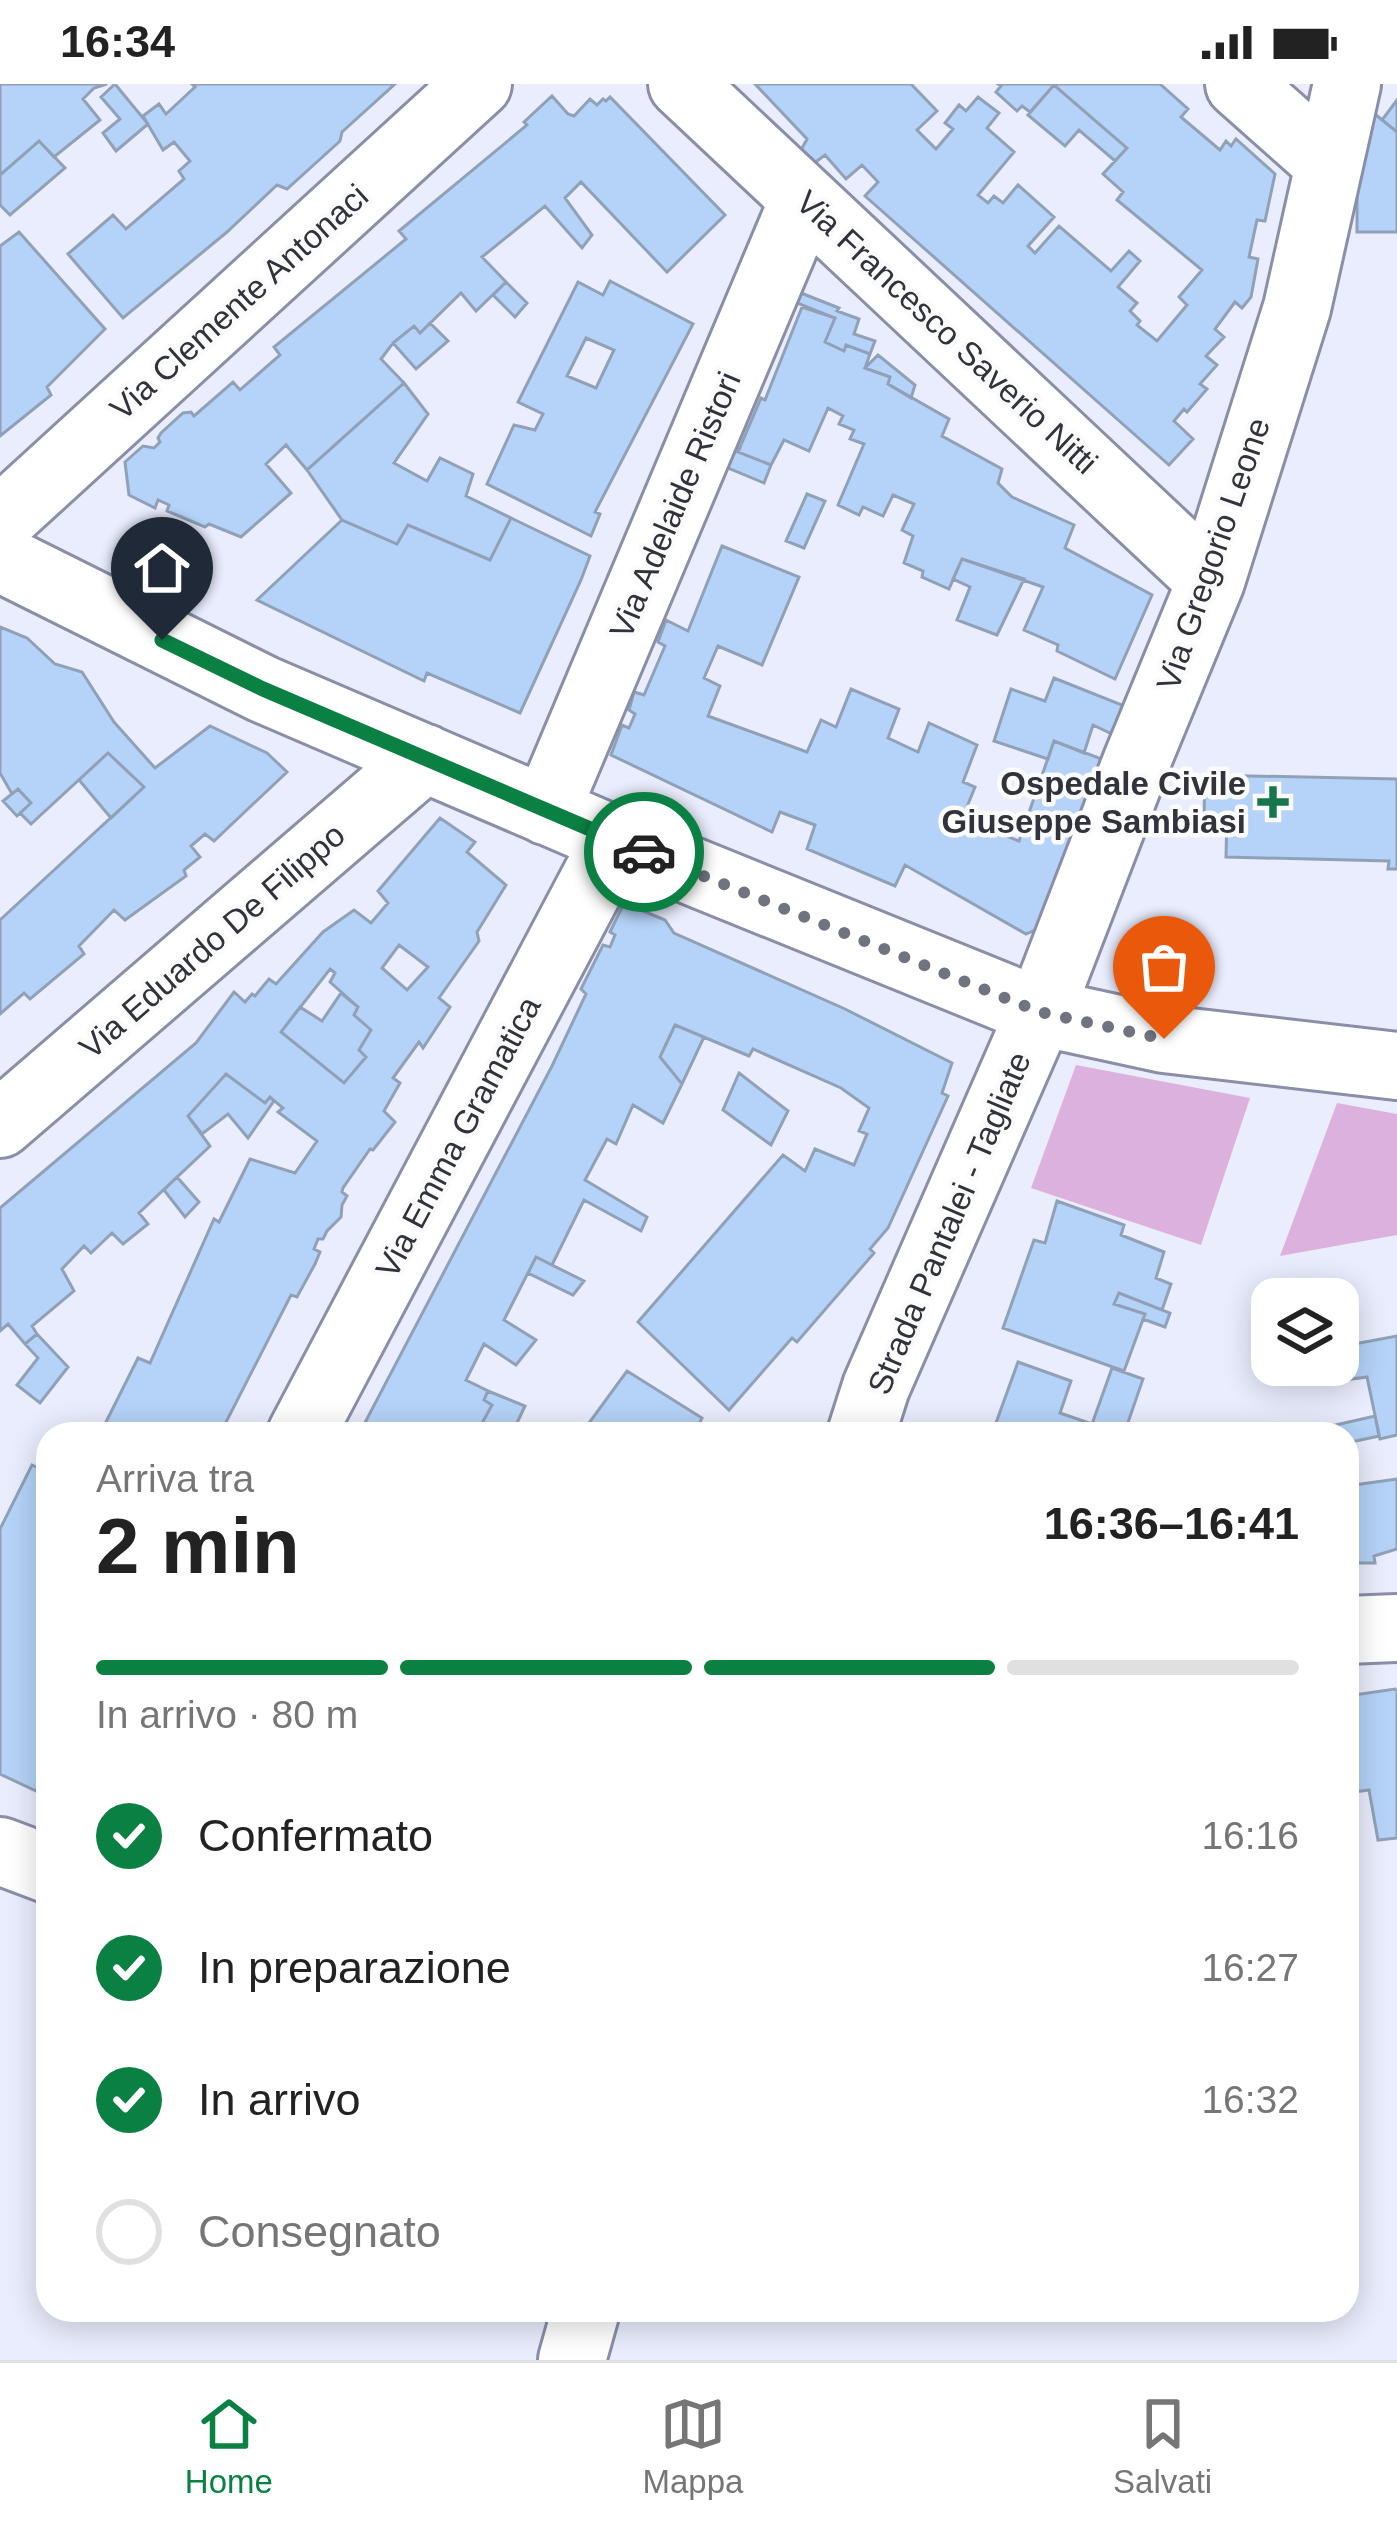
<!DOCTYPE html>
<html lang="it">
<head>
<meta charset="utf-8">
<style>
  body { margin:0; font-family:Arial,sans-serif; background:#f6f6f6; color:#222; height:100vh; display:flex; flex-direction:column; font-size:45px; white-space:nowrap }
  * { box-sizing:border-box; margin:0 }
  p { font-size:39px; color:#767676 }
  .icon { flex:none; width:66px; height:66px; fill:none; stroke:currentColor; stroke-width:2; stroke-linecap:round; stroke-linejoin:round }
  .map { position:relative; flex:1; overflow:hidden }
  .side { position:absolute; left:36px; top:1338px; width:1323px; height:900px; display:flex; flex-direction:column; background:#fff; border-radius:36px; box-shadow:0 6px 30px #0003 }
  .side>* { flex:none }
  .controls { position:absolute; left:1251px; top:1194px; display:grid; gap:24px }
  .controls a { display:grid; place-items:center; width:108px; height:108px; border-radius:24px; background:#fff; box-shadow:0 6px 30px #0003; font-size:60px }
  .pin { position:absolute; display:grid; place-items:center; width:102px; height:102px; color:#fff; margin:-123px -51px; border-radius:50% 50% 50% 0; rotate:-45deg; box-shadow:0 0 12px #0007 }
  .pin .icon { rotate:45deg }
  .courier { position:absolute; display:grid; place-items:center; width:120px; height:120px; margin:-60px; border:9px solid #0b8043; border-radius:50%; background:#fff; color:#222; box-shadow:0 3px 15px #0007 }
  .summary em { font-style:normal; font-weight:800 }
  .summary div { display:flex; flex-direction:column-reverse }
  .summary { display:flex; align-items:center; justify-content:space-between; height:204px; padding:0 60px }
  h1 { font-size:78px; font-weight:800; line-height:90px }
  .bar { display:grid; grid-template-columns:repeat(4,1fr); gap:18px 12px; align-content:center; height:144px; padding:0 60px }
  .bar i { height:15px; border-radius:9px; background:#e0e0e0 }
  .bar .active { background:#0b8043 }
  .bar p { grid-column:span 4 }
  ol { padding:0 60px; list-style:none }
  li { display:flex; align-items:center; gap:36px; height:132px }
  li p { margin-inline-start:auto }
  li .icon { padding:12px; border-radius:50%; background:#0b8043; color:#fff; stroke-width:4 }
  li:last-child { color:#767676 }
  li i { width:66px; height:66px; border:6px solid #e0e0e0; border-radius:50% }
  .status { display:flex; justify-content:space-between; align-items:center; height:84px; padding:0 60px; background:#fff; direction:ltr }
  .status svg { height:33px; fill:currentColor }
  .tab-bar { display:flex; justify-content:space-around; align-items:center; height:168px; border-top:3px solid #e0e0e0; background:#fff; font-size:33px; color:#767676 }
  .tab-bar a { display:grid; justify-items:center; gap:6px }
  .tab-bar .active { color:#0b8043 }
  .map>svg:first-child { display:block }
  .green { fill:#ddb1de }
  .building { fill:#b5d3f8; stroke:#90a1b7; stroke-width:3; fill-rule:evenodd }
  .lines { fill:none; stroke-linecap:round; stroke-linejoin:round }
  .minor-casing { stroke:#8a8ea7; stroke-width:72 }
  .minor { stroke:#fff; stroke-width:66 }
  .done { stroke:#717380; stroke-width:12; stroke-dasharray:0 21.6 }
  .route { stroke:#0b8043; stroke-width:15 }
  .poi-dot { fill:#18764d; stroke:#fbfbfb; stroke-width:4.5 }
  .labels { text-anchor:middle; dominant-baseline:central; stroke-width:9; stroke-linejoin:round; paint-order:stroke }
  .street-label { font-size:33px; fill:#30323c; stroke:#fbfbfb }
  .poi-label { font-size:33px; font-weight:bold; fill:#30323c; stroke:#fbfbfb; text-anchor:end }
</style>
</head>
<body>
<div class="status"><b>16:34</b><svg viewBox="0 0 49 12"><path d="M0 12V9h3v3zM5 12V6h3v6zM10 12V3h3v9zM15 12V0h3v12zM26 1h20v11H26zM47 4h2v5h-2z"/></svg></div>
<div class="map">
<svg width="1397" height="2276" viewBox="0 0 1397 2276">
  <rect width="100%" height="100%" fill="#eaedfd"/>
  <!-- green -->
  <path class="green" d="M 1076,981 L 1250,1014 L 1201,1161 L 1031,1104 Z
    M 1337,1019 L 1397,1030 L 1397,1151 L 1280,1172 Z"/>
  <!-- building -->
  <path class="building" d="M 0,0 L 107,0 L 94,4 L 83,15 L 100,36 L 54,73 L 39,57 L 0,91 Z
    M 115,0 L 148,40 L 116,67 L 103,49 L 120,35 L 101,13 Z
    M 192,0 L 395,0 L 342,48 L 340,57 L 287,105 L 277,101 L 227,148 L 123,234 L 68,170 L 113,131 L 126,145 L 184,95 L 179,87 L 190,77 L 174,58 L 163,66 L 143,32 L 159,20 L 166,30 L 195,3 Z
    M 755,0 L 911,0 L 937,27 L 917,46 L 936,65 L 953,45 L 945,39 L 959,21 L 966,27 L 978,13 L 999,29 L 987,44 L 1014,68 L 978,111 L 988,119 L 994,112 L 1003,119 L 1018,101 L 1054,133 L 1028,162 L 1035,169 L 1059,142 L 1111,187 L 1129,167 L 1140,177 L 1118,203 L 1137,219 L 1130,227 L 1140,237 L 1137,241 L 1157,257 L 1187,221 L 1179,213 L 1202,186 L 1117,116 L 1123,108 L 1103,90 L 1127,64 L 1054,1 L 1030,28 L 1022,22 L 1017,27 L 996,8 L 1001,2 L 998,0 L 1160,0 L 1188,25 L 1181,33 L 1220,66 L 1226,57 L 1231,62 L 1236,55 L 1275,90 L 1265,137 L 1257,136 L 1249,173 L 1258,175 L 1251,213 L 1242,224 L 1235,218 L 1215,245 L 1224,253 L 1206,272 L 1217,281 L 1200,300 L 1207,305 L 1187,328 L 1184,325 L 1174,337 L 1193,355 L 1169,381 L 865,112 L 878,98 L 862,81 L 846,95 L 825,71 L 813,80 L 801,66 L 807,55 Z
    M 1054,1 L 1127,64 L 1115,77 L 1079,46 L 1065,62 L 1028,31 Z
    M 552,12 L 568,30 L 574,32 L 590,15 L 597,21 L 603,15 L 606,17 L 610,13 L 725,131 L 667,188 L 581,98 L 565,114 L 592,151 L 582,164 L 545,122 L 482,173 L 506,198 L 476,227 L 461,209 L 420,249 L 414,242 L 393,259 L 381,275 L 404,299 L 307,386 L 286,361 L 266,380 L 291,409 L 241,453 L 209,440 L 205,443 L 167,427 L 169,421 L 158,416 L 155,424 L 129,411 L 125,378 L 143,362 L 154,364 L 160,358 L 158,354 L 161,349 L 183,329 L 191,328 L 194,332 L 233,298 L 240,306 L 280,271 L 274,263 L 406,155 L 399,147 L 527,41 L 524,38 Z
    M 1397,16 L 1397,48 L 1382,36 Z
    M 1370,26 L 1397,48 L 1397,148 L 1357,148 L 1357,99 Z
    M 39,57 L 65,84 L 10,131 L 0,121 L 0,91 Z
    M 19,148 L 105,245 L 47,303 L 51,311 L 0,352 L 0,162 Z
    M 610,197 L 693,240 L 595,428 L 600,430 L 591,452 L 487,400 L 514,341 L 535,346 L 543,330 L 518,318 L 578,198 L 603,211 ZM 586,254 L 614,266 L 596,304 L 567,292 Z
    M 506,198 L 527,219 L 515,233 L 493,211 Z
    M 796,207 L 839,224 L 837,227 L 859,235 L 854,250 L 875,257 L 870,270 L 846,261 L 844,267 L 825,258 L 835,234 L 792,217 Z
    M 802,223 L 835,234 L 825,258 L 844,267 L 846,261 L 870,270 L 865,284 L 890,293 L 888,300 L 949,335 L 942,352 L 1002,385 L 998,399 L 1012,413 L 1074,441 L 1065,464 L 1152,511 L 1115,595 L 1057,567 L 1058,561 L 1024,546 L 1043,503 L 962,475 L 949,505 L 922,493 L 923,487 L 904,479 L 913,452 L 902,446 L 914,420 L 893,411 L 883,432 L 863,423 L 859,431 L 838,421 L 864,360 L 850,355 L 854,346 L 839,340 L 843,332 L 828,324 L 809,367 L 784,356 L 771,381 L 738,368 L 761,314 L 765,316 Z
    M 430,239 L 448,257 L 416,285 L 393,259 L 414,242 L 420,249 Z
    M 878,271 L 915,301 L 911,314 L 888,300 L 890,293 L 865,284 Z
    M 404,299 L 428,330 L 394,379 L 427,397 L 440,374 L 473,390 L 466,412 L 511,434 L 490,476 L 408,441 L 397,460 L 342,436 L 307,386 Z
    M 719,356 L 740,364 L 738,368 L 771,381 L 764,399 L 711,377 Z
    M 807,410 L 825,417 L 804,464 L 786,457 Z
    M 511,434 L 590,472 L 581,496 L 520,629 L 427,589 L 424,597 L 257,516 L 342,436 L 397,460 L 408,441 L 490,476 Z
    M 722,462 L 799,493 L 762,581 L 718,562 L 704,594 L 720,602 L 708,632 L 807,668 L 821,636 L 836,643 L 851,605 L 899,625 L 888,654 L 918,668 L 929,639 L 977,661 L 963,698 L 975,703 L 962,735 L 1019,757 L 1054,657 L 1107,677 L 1044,842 L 1026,850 L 905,781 L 895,802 L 807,765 L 815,741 L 780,728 L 772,748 L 611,671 L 622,641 L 629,644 L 635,630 L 629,626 L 634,608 L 644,611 L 665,562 L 658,558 L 666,536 L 688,547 Z
    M 962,475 L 1024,495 L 997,551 L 957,536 L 970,503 L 953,495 Z
    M 0,543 L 27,554 L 55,580 L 82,588 L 114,638 L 155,684 L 210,642 L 267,669 L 287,688 L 214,757 L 205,750 L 191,762 L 200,773 L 184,786 L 186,792 L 125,836 L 114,826 L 79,862 L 84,870 L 30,915 L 24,909 L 0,930 L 0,836 L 144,703 L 108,669 L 31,740 L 20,729 L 31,719 L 18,705 L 12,710 L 0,689 Z
    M 1054,594 L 1127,623 L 1116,652 L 1093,641 L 1084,669 L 1054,657 L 1048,675 L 994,657 L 1011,605 L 1045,617 Z
    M 108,669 L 144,703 L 111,734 L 79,696 Z
    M 1205,691 L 1397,695 L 1397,785 L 1388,785 L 1389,777 L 1226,773 L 1227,732 L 1204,732 Z
    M 18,705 L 31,719 L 17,732 L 3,717 Z
    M 440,734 L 475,758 L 467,768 L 506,801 L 477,848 L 479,857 L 439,914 L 450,923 L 423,964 L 419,958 L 393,994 L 400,999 L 384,1027 L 395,1038 L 373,1066 L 370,1065 L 343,1104 L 342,1108 L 347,1112 L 342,1121 L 341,1133 L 327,1147 L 323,1155 L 318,1155 L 314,1165 L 320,1168 L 315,1180 L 297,1213 L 291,1211 L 220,1350 L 100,1350 L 138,1274 L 150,1279 L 214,1135 L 219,1138 L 250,1075 L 295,1089 L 317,1057 L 278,1028 L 283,1024 L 270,1013 L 265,1019 L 226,990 L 188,1032 L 210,1062 L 139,1129 L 148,1140 L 123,1160 L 112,1149 L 91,1169 L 84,1162 L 62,1185 L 74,1207 L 32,1242 L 37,1250 L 25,1260 L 8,1240 L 0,1247 L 0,1124 L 196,959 L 234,908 L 245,918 L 252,910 L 255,912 L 269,895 L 276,900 L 323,848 L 354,826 L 371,839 L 388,819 L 378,807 ZM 399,861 L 428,883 L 407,906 L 382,884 ZM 330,885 L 335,889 L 330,898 L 358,923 L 354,931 L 371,946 L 359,966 L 366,973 L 344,999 L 281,948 Z
    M 624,819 L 665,836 L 674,849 L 845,925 L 952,979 L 942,1009 L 948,1012 L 888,1144 L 870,1165 L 874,1169 L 797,1258 L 792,1254 L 729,1326 L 638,1238 L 783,1071 L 805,1087 L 815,1065 L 854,1081 L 867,1050 L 859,1047 L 869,1024 L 841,1004 L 753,965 L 749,972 L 675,941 L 660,973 L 682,1000 L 663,1039 L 633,1021 L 616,1060 L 607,1055 L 585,1096 L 647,1133 L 641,1147 L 584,1116 L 552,1181 L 536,1173 L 504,1236 L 536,1256 L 516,1281 L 484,1260 L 466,1296 L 488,1307 L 484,1316 L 492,1321 L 481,1341 L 499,1350 L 359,1350 L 552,982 L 586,910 L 581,905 L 603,861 L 610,863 L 615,851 L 610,848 Z
    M 341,909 L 358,923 L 354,931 L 371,946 L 359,966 L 366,973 L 344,999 L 281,948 L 300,923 L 322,937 Z
    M 675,941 L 704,953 L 682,1000 L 660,973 Z
    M 739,989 L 788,1027 L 771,1061 L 723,1026 Z
    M 226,990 L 265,1019 L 270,1013 L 274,1017 L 248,1054 L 228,1030 L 202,1050 L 188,1032 Z
    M 177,1093 L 199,1118 L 185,1133 L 164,1106 Z
    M 1057,1117 L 1124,1141 L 1121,1151 L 1164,1168 L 1156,1194 L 1171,1200 L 1162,1226 L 1119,1209 L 1114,1220 L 1145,1230 L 1124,1287 L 1003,1244 L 1034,1156 L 1045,1159 Z
    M 536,1173 L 584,1197 L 573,1211 L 528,1189 Z
    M 1119,1209 L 1170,1229 L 1165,1243 L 1143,1235 L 1145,1230 L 1114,1220 Z
    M 37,1250 L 68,1283 L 40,1319 L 17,1301 L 38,1274 L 25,1260 Z
    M 1397,1252 L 1397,1351 L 1380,1355 L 1367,1293 L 1338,1297 L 1338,1263 Z
    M 1018,1278 L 1071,1297 L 1060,1329 L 1092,1340 L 1112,1284 L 1143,1295 L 1124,1350 L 992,1350 Z
    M 627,1287 L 702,1334 L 697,1344 L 705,1350 L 585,1350 L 589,1339 Z
    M 488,1307 L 525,1322 L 516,1341 L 531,1350 L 499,1350 L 481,1341 L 492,1321 L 484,1316 Z
    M 1375,1332 L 1379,1352 L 1347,1359 L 1347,1350 L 1328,1350 L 1327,1343 Z
    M 32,1381 L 48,1388 L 48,1681 L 36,1707 L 0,1690 L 0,1445 Z
    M 1347,1392 L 1352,1392 L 1354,1401 L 1397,1395 L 1397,1465 L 1374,1472 L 1375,1479 L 1347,1479 Z
    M 1395,1605 L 1397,1607 L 1397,1754 L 1378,1756 L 1369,1706 L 1347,1709 L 1347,1612 Z"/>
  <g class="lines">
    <!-- minor casing -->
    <g class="minor-casing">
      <path id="minor" d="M 682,0 L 1211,497
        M 1239,0 L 1329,80
        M 0,437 L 478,0
        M 0,474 L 263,605 L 615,756 L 1040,928 L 1164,955 L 1397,982
        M 546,727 L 804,115
        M 0,1040 L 425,674
        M 301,1350 L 615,756
        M 861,1350 L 876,1303 L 1040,928 L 1136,679 L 1211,497 L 1297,224 L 1347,0
        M 1347,1546 L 1397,1544
        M 0,1767 L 48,1785
        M 572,2276 L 586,2226"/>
    </g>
    <!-- minor -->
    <use href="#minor" class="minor"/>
  </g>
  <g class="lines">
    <!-- done -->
    <path class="done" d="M 644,768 L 1040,928 L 1164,955"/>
    <!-- route -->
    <path class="route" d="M 162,556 L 263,605 L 644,768"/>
  </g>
  <!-- markers -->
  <path class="poi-dot" d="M1267 700h12v12h12v12h-12v12h-12v-12h-12v-12h12z"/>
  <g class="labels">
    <!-- street labels -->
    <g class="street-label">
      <text transform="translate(239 218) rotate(-42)">Via Clemente Antonaci</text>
      <text transform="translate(947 248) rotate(43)">Via Francesco Saverio Nitti</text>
      <text transform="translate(675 421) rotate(-67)">Via Adelaide Ristori</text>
      <text transform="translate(1213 470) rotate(-71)">Via Gregorio Leone</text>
      <text transform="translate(212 857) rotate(-41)">Via Eduardo De Filippo</text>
      <text transform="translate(458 1053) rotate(-62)">Via Emma Gramatica</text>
      <text transform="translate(949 1139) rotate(-67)">Strada Pantalei - Tagliate</text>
    </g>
    <!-- poi labels -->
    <g class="poi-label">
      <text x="1246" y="699">Ospedale Civile<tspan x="1246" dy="38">Giuseppe Sambiasi</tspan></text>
    </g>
  </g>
</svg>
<div class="controls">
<a><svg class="icon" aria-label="layers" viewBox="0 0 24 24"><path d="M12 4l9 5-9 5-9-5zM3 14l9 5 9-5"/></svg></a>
</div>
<div class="pin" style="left:1164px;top:955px;background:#ea580c"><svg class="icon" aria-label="bag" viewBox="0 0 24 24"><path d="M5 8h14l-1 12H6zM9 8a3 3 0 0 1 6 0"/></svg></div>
<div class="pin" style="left:162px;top:556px;background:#1f2937"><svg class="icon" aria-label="home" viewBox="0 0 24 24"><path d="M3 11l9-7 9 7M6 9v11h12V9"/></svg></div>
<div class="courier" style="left:644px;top:768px"><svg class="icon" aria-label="car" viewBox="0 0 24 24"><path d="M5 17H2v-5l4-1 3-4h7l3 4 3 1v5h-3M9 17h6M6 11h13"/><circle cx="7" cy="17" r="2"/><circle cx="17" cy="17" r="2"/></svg></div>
<section class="side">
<div class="summary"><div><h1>2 min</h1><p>Arriva tra</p></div><em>16:36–16:41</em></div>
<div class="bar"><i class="active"></i><i class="active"></i><i class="active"></i><i></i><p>In arrivo · 80 m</p></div>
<ol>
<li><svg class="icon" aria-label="check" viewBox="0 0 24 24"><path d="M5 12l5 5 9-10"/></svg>Confermato<p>16:16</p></li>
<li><svg class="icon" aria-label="check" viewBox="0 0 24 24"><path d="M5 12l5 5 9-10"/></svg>In preparazione<p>16:27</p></li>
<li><svg class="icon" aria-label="check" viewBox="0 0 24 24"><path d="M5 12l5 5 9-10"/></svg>In arrivo<p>16:32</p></li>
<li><i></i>Consegnato</li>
</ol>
</section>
</div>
<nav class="tab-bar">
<a class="active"><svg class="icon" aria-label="home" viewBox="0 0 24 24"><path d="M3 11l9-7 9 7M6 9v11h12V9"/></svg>Home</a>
<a><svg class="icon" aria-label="map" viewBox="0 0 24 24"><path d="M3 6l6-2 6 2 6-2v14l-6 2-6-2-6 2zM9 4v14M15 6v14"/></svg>Mappa</a>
<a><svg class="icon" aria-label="saved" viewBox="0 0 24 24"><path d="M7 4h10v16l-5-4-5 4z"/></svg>Salvati</a>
</nav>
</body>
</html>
